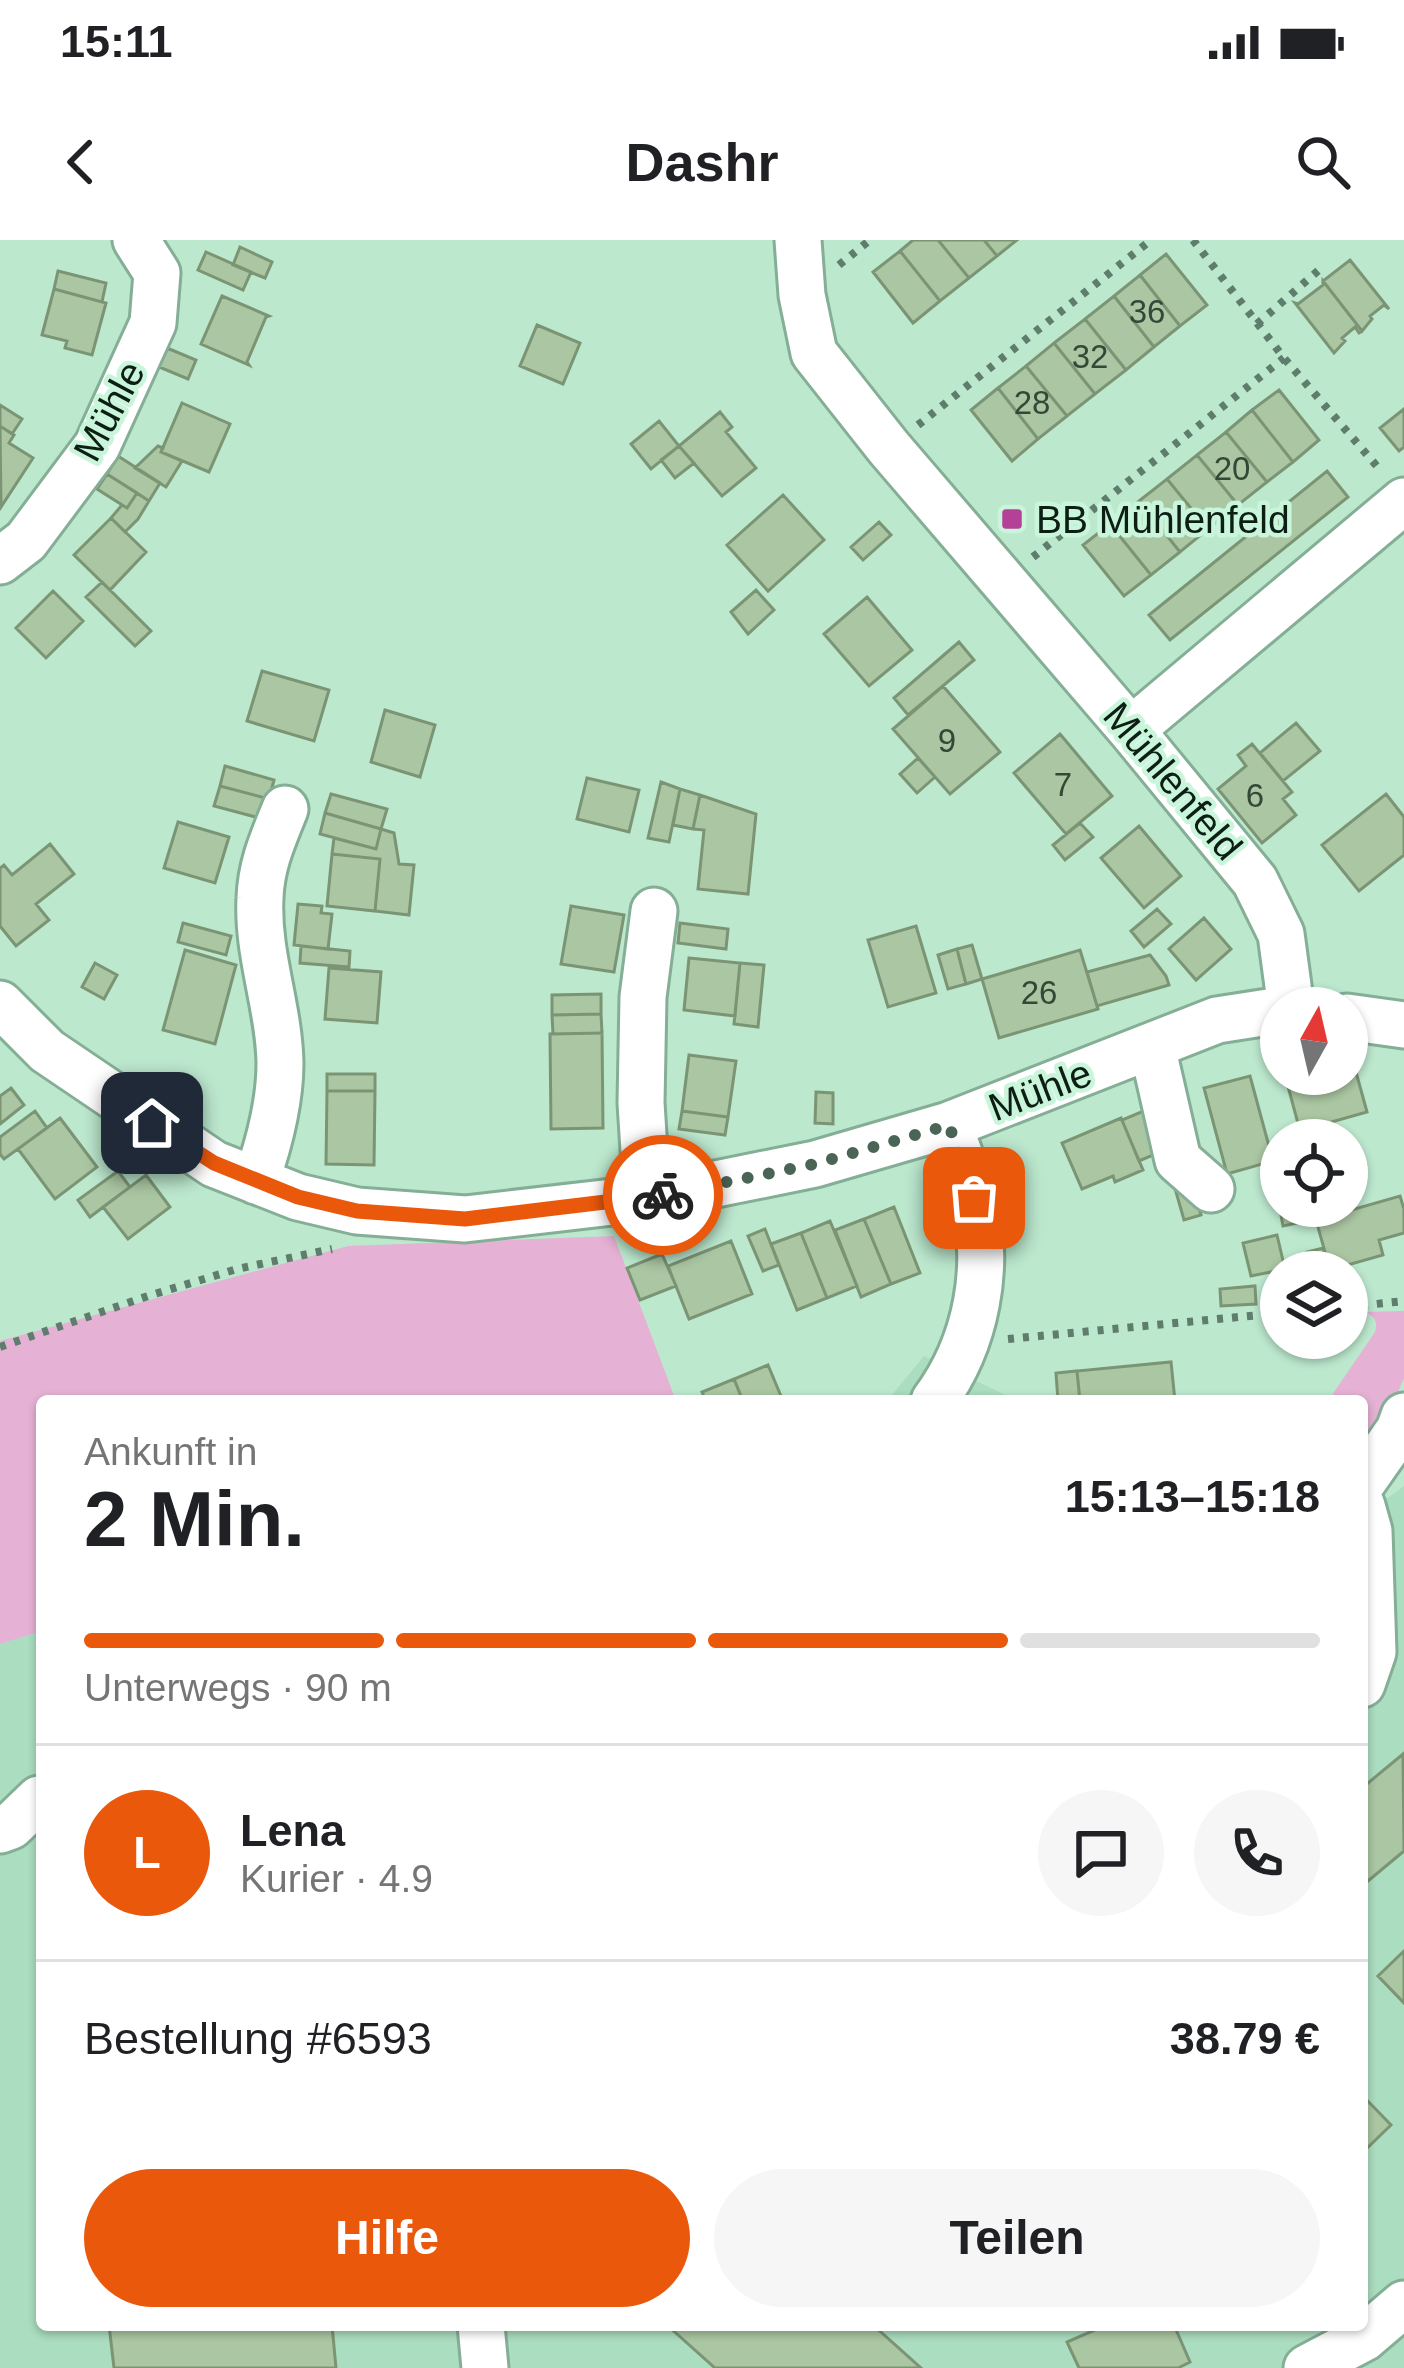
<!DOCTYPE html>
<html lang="de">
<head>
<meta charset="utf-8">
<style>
  body { margin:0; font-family:Arial,sans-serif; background:#f6f6f6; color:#202124; height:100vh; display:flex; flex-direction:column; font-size:45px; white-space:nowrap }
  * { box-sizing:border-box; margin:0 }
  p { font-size:39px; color:#757577 }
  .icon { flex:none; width:66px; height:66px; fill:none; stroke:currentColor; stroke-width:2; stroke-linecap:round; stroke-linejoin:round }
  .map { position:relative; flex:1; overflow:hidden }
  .sheet { position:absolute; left:36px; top:1155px; width:1332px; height:936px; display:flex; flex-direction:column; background:#fff; border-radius:12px; box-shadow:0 3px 9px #0004 }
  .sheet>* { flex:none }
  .needle { width:78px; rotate:8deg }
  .buttons { position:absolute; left:1260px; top:747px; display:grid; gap:24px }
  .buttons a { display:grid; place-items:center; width:108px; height:108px; border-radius:50%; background:#fff; box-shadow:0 3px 9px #0004; font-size:60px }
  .pin { position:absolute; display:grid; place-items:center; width:102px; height:102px; color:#fff; margin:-51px; border-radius:24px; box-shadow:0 6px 18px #0006 }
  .courier { position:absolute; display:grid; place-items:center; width:120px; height:120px; margin:-60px; border:9px solid #ea580c; border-radius:50%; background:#fff; color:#222; box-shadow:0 3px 15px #0007 }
  .headline em { font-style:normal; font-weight:700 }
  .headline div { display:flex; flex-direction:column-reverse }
  .headline { display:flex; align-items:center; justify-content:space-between; height:204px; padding:0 48px }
  h1 { font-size:78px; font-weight:700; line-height:90px }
  .bar { display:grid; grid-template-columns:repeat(4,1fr); gap:18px 12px; align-content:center; height:144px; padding:0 48px }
  .bar i { height:15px; border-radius:9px; background:#e0e0e0 }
  .bar .selected { background:#ea580c }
  .bar p { grid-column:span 4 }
  .line { display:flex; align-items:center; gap:30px; padding:0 48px; border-top:3px solid #e0e0e0 }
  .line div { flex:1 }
  .round { display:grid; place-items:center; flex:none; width:126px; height:126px; border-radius:63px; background:#f6f6f6 }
  .primary-button { display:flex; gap:24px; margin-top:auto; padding:24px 48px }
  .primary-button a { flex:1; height:138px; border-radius:72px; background:#ea580c; color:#fff; font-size:48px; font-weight:700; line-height:138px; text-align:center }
  .primary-button a+a { background:#f6f6f6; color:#202124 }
  .status { display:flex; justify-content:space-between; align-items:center; height:84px; padding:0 60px; background:#fff; direction:ltr }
  .status svg { height:33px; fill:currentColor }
  header { display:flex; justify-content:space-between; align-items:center; height:156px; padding:0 48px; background:#fff; font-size:54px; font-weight:700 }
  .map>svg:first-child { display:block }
  .built { fill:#abddc0 }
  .green { fill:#e5b1d4 }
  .building { fill:#aac6a2; stroke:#7b9574; stroke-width:3 }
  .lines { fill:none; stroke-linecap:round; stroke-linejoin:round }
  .minor-casing { stroke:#84ae95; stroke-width:51 }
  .path { stroke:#5f7d6c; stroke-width:8; stroke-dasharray:6 9; stroke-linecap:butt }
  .minor { stroke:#fff; stroke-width:45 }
  .done { stroke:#4a6556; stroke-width:12; stroke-dasharray:0 21.6 }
  .route { stroke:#ea580c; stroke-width:15 }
  .poi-dot { fill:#b54097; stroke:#c9f5db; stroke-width:4.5 }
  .labels { text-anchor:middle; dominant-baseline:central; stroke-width:9; stroke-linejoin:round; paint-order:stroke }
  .number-label { font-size:33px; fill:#344838 }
  .street-label { font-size:39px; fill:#0d1e15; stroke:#c9f5db }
  .poi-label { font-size:39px; fill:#0d1e15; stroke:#c9f5db; text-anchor:start }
</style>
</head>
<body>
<div class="status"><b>15:11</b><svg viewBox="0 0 49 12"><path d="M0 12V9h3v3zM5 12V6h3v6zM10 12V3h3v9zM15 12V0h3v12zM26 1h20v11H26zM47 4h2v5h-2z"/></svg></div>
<header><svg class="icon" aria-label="back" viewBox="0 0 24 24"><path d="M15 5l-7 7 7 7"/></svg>Dashr<svg class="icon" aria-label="search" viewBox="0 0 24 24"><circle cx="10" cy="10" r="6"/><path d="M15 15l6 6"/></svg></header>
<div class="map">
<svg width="1404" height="2128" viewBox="0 0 1404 2128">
  <rect width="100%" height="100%" fill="#bce8ce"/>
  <!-- built -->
  <path class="built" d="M 924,1116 L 1018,1161 L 887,1161 Z
    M 1404,1246 L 1404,2128 L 0,2128 L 0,1404 L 42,1391 L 42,2085 L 1362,2085 L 1362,1277 Z"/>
  <!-- green -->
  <path class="green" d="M 614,996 L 676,1161 L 42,1161 L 42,1391 L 0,1404 L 0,1101 L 348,1006 Z
    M 1404,1071 L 1404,1138 L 1394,1161 L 1362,1215 L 1362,1161 L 1328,1161 L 1375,1092 C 1378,1081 1375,1078 1366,1072 Z"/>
  <!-- building -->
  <path class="building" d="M 913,0 L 938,0 L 969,38 L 940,61 L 900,11 Z
    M 938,0 L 984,0 L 997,16 L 969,38 Z
    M 984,0 L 1017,0 L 997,16 Z
    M 240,7 L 272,22 L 265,38 L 233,25 Z
    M 900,11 L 940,61 L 913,83 L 873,32 Z
    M 206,12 L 251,32 L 243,50 L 198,30 Z
    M 1166,14 L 1207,65 L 1180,86 L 1140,35 Z
    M 1350,20 L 1389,69 L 1384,65 L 1370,76 L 1372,79 L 1362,91 L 1323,41 Z
    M 58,31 L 106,43 L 102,62 L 54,49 Z
    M 1140,35 L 1180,86 L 1154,107 L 1114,56 Z
    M 1323,41 L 1362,91 L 1359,93 L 1355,87 L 1342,98 L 1345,101 L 1334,113 L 1295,63 L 1298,64 L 1323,45 Z
    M 54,49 L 106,63 L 92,115 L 65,108 L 67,101 L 42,95 Z
    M 222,56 L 269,76 L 266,77 L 247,122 L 249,125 L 201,104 Z
    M 1114,56 L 1154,107 L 1126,130 L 1085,79 Z
    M 1085,79 L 1126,130 L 1095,154 L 1054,103 Z
    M 537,85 L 580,103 L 563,144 L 520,126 Z
    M 1054,103 L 1095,154 L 1067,176 L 1026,126 Z
    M 167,108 L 196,120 L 188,139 L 159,127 Z
    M 1026,126 L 1067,176 L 1038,199 L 998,148 Z
    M 998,148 L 1038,199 L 1012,221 L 971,170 Z
    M 1279,150 L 1319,200 L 1293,222 L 1252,170 Z
    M 182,163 L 230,184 L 209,232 L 161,212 Z
    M 0,165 L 22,179 L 12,194 L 0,186 Z
    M 1404,169 L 1404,207 L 1399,211 L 1380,188 Z
    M 1252,170 L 1293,222 L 1267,242 L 1226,192 Z
    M 720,172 L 732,187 L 726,192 L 756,228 L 722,256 L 679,206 Z
    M 659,181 L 679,206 L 651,229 L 631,204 Z
    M 0,186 L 14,195 L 9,203 L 33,218 L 1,267 Z
    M 1226,192 L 1267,242 L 1238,265 L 1197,215 Z
    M 158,206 L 163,208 L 161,212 L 182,221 L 166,247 L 135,228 Z
    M 679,206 L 694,223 L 675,238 L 661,220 Z
    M 1197,215 L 1238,265 L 1208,289 L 1167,239 Z
    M 118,216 L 160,243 L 149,261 L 107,234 Z
    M 1327,231 L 1348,257 L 1170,400 L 1149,375 Z
    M 107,234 L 137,253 L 127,268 L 97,249 Z
    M 1167,239 L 1208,289 L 1180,312 L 1139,261 Z
    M 137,253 L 149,261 L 138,279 L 125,292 L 111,278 L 122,265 L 127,268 Z
    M 783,255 L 824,300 L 768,351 L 727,305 Z
    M 1139,261 L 1180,312 L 1151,335 L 1110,284 Z
    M 111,278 L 146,312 L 110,350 L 74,315 Z
    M 879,282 L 891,295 L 863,320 L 851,307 Z
    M 1110,284 L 1151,335 L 1124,356 L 1083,305 Z
    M 102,342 L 151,391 L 135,406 L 86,357 Z
    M 756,350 L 774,370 L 748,394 L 731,372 Z
    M 53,351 L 83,381 L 46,418 L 16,388 Z
    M 867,357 L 912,410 L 869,446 L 824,394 Z
    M 959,402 L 974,420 L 908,475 L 894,458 Z
    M 262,431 L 329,450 L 314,501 L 247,481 Z
    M 943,446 L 1000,512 L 950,554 L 893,489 Z
    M 385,470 L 435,485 L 420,537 L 371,522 Z
    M 1296,483 L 1320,511 L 1283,541 L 1260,513 Z
    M 1060,494 L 1112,556 L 1066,594 L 1014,533 Z
    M 1252,504 L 1292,552 L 1283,559 L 1296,575 L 1262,603 L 1218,549 L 1246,526 L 1238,515 Z
    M 918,518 L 935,537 L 917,553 L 900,534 Z
    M 225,526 L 274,540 L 269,559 L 220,546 Z
    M 587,538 L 639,550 L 629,592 L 577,579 Z
    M 661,542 L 680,549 L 669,602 L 648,598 Z
    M 220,546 L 269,559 L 263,579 L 214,566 Z
    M 680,549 L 700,555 L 693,589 L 673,585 Z
    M 331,554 L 387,569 L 381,589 L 325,573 Z
    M 1386,554 L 1404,577 L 1404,615 L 1359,651 L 1322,605 Z
    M 700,555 L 756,574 L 748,654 L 698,649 L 704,590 L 693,589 Z
    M 325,573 L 381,589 L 376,609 L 320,594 Z
    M 178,582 L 229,597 L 215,643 L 164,628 Z
    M 1080,583 L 1093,597 L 1065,620 L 1053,605 Z
    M 1139,586 L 1181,636 L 1144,668 L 1101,618 Z
    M 381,589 L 394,593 L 399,624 L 414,625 L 409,675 L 375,671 L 380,619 L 332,614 L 334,598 L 376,609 Z
    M 50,604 L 74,634 L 36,664 L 49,680 L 16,706 L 0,686 L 0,628 L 4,625 L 12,635 Z
    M 332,614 L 380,619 L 375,671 L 327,666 Z
    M 298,664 L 322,666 L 321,673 L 332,674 L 328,709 L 294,705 Z
    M 571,666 L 624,675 L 614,732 L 561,724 Z
    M 1157,669 L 1171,684 L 1144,707 L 1131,691 Z
    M 1204,678 L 1231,709 L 1196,740 L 1169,709 Z
    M 183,683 L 231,696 L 226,715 L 178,702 Z
    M 680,683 L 728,689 L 726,709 L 678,703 Z
    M 916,686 L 936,753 L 888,767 L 868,700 Z
    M 972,705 L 982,739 L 966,744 L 957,709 Z
    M 301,706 L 350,711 L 349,727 L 300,723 Z
    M 957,709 L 966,744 L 948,749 L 938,715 Z
    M 185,710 L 236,725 L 215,804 L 163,790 Z
    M 1080,710 L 1098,769 L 999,798 L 982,739 Z
    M 1150,715 L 1166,736 L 1169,745 L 1097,766 L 1087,732 Z
    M 689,718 L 740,723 L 735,776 L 684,770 Z
    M 95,723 L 117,735 L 104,759 L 82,747 Z
    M 740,723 L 764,725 L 758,787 L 734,784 Z
    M 329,728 L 381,732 L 377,783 L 325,779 Z
    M 601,754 L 601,774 L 552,775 L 552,755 Z
    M 601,774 L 602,793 L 553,794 L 552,775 Z
    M 602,793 L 603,888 L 551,889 L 550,794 Z
    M 689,815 L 736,821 L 728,877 L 682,871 Z
    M 1353,821 L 1367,872 L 1300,891 L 1286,839 L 1305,834 L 1347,834 L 1347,823 Z
    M 327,834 L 375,834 L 375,851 L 327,851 Z
    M 1250,836 L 1273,921 L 1227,934 L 1204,848 Z
    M 11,848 L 24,865 L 0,884 L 0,856 Z
    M 327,851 L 375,851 L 374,925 L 326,924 Z
    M 816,852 L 833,853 L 833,884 L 815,883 Z
    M 1153,867 L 1165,910 L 1139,921 L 1122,880 Z
    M 35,871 L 47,888 L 4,919 L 0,914 L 0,897 Z
    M 682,871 L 728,877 L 725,895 L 679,889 Z
    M 60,878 L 97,927 L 55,959 L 18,909 Z
    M 1121,878 L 1143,930 L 1115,942 L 1113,936 L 1082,949 L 1062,903 Z
    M 118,931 L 130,947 L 90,977 L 78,960 Z
    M 146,935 L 170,967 L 128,999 L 103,967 Z
    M 1191,940 L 1201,975 L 1184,980 L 1174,945 Z
    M 1400,956 L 1404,969 L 1404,993 L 1379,1000 L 1383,1015 L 1330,1030 L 1316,980 Z
    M 1308,966 L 1311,980 L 1283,986 L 1280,970 Z
    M 894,967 L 920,1033 L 891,1044 L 864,979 Z
    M 864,979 L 891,1044 L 861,1057 L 835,990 Z
    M 830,981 L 857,1046 L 827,1058 L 801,993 Z
    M 765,989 L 779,1025 L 763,1031 L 748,996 Z
    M 801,993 L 827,1058 L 797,1070 L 771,1004 Z
    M 1277,995 L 1285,1029 L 1251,1036 L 1243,1003 Z
    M 731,1001 L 752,1054 L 689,1079 L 668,1026 Z
    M 1323,1008 L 1330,1030 L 1312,1032 L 1307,1012 Z
    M 662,1014 L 676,1046 L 640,1060 L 627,1028 Z
    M 1255,1046 L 1256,1064 L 1221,1066 L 1220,1049 Z
    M 1171,1122 L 1175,1161 L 1080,1161 L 1077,1131 Z
    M 768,1125 L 783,1161 L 743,1161 L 734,1139 Z
    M 1077,1131 L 1080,1161 L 1058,1161 L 1056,1133 Z
    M 734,1139 L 743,1161 L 706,1161 L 702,1152 Z
    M 1403,1514 L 1404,1611 L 1362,1646 L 1362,1548 Z
    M 1404,1711 L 1404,1763 L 1378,1736 Z
    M 1362,1855 L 1391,1885 L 1362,1913 Z
    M 109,2085 L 332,2085 L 336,2128 L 114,2128 Z
    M 667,2085 L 873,2085 L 921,2128 L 715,2128 Z
    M 1106,2085 L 1174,2085 L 1190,2122 L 1178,2128 L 1079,2128 L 1067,2102 Z"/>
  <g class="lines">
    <!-- minor casing -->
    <g class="minor-casing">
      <path id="minor" d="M 798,0 L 802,55 L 814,113 L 889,208 L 1131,490 L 1255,641 L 1281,694 L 1291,768
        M 0,321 L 26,301 L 97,206 L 153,83 L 157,33 L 136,0
        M 1131,490 L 1404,261
        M 0,764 L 47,811 L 214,924 L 298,957 L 357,971 L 465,979 L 647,958 L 815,924 L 949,885 L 1217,780 L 1281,770
        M 1347,777 L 1404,785
        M 1152,806 L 1178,920 L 1211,949
        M 256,941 C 269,904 280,862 280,823 C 279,767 257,714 260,658 C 261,625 273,599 285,569
        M 647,958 L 641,863 L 643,757 L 654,671
        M 934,1161 C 977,1103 991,1026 973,956 C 967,932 957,909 949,885
        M 1362,1243 L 1399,1190 L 1404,1176
        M 1362,1266 L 1369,1291 L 1373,1412 L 1362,1444
        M 0,1590 L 11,1586 L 39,1559
        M 481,2085 L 485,2128
        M 1307,2128 L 1364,2098 L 1404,2064"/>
    </g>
    <!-- path -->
    <path class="path" d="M 1193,0 L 1284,118 L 1381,231
      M 839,25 L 870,0
      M 1257,84 L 1320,29
      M 918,185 L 1151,0
      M 1033,317 L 1284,118
      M 1347,1067 L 1404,1061
      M 1008,1099 L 1281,1073
      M 0,1107 L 148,1056 L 237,1029 L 332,1009"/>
    <!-- minor -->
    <use href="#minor" class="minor"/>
  </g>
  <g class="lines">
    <!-- done -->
    <path class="done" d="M 663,955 L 815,924 L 949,885 L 974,958"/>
    <!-- route -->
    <path class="route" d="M 152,883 L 214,923 L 298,957 L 357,971 L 465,979 L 663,955"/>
  </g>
  <!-- markers -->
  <rect class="poi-dot" x="1000" y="267" width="24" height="24" rx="6"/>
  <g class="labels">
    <!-- number labels -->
    <g class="number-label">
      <text x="1147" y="71">36</text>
      <text x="1090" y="116">32</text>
      <text x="1032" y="162">28</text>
      <text x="1232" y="228">20</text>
      <text x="947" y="500">9</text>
      <text x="1063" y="544">7</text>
      <text x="1255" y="555">6</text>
      <text x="1039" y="752">26</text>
    </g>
    <!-- street labels -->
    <g class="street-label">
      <text transform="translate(109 171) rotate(-62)">Mühle</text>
      <text transform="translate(1173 541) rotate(50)">Mühlenfeld</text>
      <text transform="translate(1040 850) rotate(-21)">Mühle</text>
    </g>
    <!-- poi labels -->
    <g class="poi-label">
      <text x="1036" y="279">BB Mühlenfeld</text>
    </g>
  </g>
</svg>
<div class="buttons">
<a><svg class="needle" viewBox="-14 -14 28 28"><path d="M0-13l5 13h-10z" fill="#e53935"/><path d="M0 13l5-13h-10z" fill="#757577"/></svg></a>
<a><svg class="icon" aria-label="locate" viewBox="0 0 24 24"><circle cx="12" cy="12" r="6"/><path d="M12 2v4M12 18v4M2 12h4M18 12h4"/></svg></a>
<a><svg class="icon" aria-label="layers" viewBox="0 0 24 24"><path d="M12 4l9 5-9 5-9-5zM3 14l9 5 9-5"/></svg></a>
</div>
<div class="pin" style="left:974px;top:958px;background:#ea580c"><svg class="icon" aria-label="bag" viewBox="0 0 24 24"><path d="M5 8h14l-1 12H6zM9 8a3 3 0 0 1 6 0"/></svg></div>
<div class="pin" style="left:152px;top:883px;background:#1f2937"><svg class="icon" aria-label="home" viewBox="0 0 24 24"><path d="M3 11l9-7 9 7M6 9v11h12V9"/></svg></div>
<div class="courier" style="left:663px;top:955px"><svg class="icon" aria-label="bike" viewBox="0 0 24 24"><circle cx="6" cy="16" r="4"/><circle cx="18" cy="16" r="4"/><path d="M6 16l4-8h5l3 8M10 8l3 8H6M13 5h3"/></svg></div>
<section class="sheet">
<div class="headline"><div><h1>2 Min.</h1><p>Ankunft in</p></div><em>15:13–15:18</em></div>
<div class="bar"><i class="selected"></i><i class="selected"></i><i class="selected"></i><i></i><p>Unterwegs · 90 m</p></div>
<div class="line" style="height:216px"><b class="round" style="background:#ea580c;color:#fff">L</b><div><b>Lena</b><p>Kurier · 4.9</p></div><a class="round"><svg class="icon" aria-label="chat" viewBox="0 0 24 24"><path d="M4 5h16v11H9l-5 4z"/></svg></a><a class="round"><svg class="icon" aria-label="phone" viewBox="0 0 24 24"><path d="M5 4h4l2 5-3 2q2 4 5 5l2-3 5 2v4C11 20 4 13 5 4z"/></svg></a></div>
<div class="line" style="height:156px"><div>Bestellung #6593</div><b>38.79 €</b></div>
<div class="primary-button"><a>Hilfe</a><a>Teilen</a></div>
</section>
</div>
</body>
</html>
